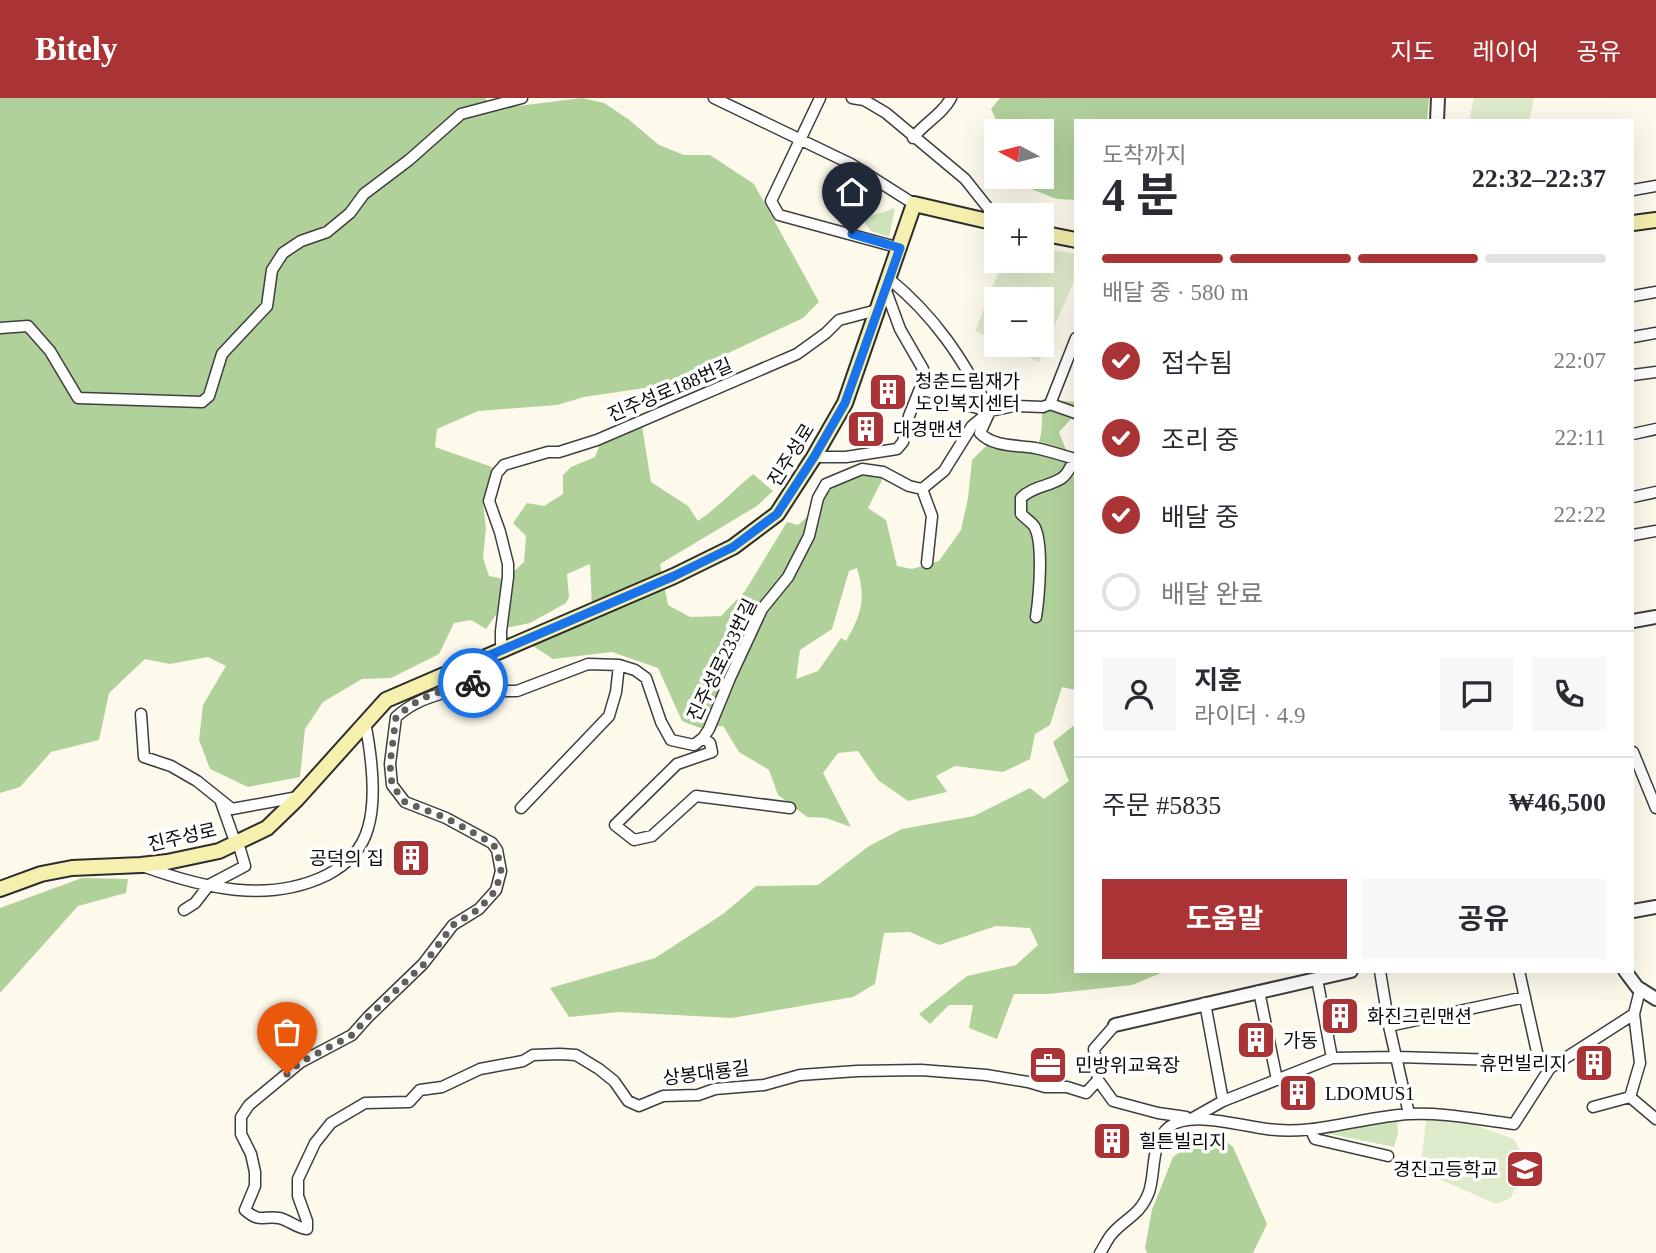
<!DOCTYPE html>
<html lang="ko">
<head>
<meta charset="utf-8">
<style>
  body { margin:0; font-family:"Times New Roman","Noto Sans KR",serif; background:#f7f7f7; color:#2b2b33; height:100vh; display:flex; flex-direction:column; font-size:26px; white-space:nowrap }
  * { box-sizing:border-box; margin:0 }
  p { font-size:23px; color:#7c7c81 }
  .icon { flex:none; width:38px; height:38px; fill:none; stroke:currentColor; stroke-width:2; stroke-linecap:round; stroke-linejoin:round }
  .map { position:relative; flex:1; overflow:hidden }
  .details { position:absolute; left:1074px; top:21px; width:560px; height:854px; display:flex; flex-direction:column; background:#fff; border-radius:0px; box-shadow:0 7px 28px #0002 }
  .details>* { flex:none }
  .needle { width:46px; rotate:277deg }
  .fabs { position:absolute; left:984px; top:21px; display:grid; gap:14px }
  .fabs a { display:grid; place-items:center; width:70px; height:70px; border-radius:0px; background:#fff; box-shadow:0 7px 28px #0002; font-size:35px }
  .pin { position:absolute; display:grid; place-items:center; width:60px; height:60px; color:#fff; margin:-72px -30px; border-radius:50% 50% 50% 0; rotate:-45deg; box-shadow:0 0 7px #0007 }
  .pin .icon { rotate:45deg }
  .courier { position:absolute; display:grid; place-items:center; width:70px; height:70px; margin:-35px; border:5px solid #1a73e8; border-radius:50%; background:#fff; color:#222; box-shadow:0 2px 9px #0007 }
  .head em { font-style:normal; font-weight:700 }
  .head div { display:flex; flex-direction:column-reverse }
  .head { display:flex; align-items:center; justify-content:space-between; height:119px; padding:0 28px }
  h1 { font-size:46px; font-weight:700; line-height:52px }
  .bar { display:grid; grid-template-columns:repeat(4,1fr); gap:10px 7px; align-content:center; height:84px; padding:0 28px }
  .bar i { height:9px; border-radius:5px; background:#e1e1e2 }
  .bar .active { background:#aa3435 }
  .bar p { grid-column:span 4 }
  .line { display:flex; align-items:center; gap:18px; padding:0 28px; border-top:2px solid #e1e1e2 }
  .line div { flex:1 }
  .round { display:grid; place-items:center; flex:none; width:74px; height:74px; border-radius:0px; background:#f7f7f7 }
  ol { padding:0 28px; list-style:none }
  li { display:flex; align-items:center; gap:21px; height:77px }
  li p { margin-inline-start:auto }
  li .icon { padding:7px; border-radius:50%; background:#aa3435; color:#fff; stroke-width:4 }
  li:last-child { color:#7c7c81 }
  li i { width:38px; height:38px; border:4px solid #e1e1e2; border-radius:50% }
  .primary-button { display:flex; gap:14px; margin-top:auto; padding:14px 28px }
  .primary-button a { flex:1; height:80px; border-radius:0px; background:#aa3435; color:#fff; font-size:28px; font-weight:700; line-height:80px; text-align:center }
  .primary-button a+a { background:#f7f7f7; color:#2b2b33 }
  header { display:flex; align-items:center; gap:42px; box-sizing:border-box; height:98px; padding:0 35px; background:#aa3435; color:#fff }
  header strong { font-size:33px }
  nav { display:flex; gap:38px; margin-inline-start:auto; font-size:24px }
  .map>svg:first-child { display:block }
  .green { fill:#cde3ba }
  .forest { fill:#b1d19b; fill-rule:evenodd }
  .pitch { fill:#deebca }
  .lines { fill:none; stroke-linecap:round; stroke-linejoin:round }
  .minor-casing { stroke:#3e3e3e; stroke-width:13 }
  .tertiary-casing { stroke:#3e3e3e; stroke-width:16 }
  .secondary-casing { stroke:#2d2d2d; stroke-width:18 }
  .minor { stroke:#fff; stroke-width:10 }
  .tertiary { stroke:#fff; stroke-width:12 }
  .secondary { stroke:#f5f0ae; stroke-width:14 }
  .done { stroke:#605f5a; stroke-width:7; stroke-dasharray:0 12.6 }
  .route { stroke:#1a73e8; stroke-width:9 }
  .labels { text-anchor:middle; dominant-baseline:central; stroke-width:7; stroke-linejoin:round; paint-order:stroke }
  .poi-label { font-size:19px; fill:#0b0b0b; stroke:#fff; text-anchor:start }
  .street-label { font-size:19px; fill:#0b0b0b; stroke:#fff }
</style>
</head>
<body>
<header>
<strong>Bitely</strong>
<nav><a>지도</a><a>레이어</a><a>공유</a></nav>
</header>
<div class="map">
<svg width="1656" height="1155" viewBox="0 0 1656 1155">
  <rect width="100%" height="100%" fill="#fdfaec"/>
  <!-- green -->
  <path class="green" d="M 895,110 L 889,139 L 871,133 L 862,121 Z
    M 1397,1020 L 1398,1034 L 1394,1049 L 1326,1035 Z"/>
  <!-- forest -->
  <path class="forest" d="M 0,0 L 485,0 L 493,11 L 582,0 L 604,5 L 628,21 L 659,47 L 684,57 L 710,57 L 754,86 L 819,204 L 803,220 L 658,288 L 584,299 L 557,307 L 478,313 L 437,331 L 435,349 L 492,369 L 483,406 L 486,430 L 483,460 L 489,478 L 503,481 L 500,511 L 486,531 L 471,522 L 454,525 L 439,556 L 391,580 L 362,581 L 323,604 L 305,631 L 300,679 L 248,689 L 210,671 L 199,642 L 203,607 L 226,568 L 208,559 L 170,566 L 145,561 L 109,595 L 99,642 L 51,654 L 20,689 L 0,695 Z
    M 1000,0 L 1429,0 L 1427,23 L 1076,23 L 1076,102 L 1057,101 L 1026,89 L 1021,79 L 1041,79 L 1041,33 L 1001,33 L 991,11 Z
    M 1044,301 L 1076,304 L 1076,323 L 1071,321 L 1059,334 L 1070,362 L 1076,366 L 1076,592 L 1062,589 L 1050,627 L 1035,636 L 1030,661 L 1003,674 L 955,668 L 936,678 L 947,694 L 908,703 L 878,682 L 858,653 L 838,655 L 823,675 L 851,729 L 826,720 L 807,719 L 778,697 L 769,672 L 739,654 L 723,628 L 700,630 L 682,623 L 658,570 L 612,554 L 553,561 L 530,546 L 592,511 L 590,466 L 567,476 L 569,499 L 566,505 L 530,525 L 506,530 L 512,475 L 524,464 L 526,438 L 513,425 L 527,405 L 544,408 L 563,396 L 563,377 L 571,369 L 595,359 L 600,346 L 642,328 L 651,384 L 688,408 L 698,423 C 718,409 734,392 753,376 L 773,393 L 757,408 L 660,466 L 668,507 L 690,519 L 721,518 L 745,493 L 787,424 L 798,427 L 820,408 L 832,383 L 869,366 L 886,374 L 868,410 L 886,422 L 897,468 L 912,471 L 939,463 L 961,432 L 968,400 L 972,362 L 993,341 L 1035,352 C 1045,337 1040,319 1044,301 ZM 857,470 C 866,501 862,515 846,543 L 841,540 L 818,573 L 796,581 L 800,552 L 832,531 L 849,473 Z
    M 1073,628 L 1076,630 L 1076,873 L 1166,873 L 1132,887 L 1048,896 L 1014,896 L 997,941 L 969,930 L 973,907 L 949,907 L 930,926 L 919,916 L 967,878 L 1016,867 L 1038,847 L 1030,830 L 996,828 L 939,847 L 910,834 L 884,835 L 875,886 L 853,899 L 732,920 L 619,914 L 569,919 L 550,890 L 655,860 L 723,816 L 756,788 L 818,787 L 869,748 L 902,731 L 974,718 L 1030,690 L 1044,701 L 1069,683 L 1053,644 Z
    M 82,780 L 128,781 L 126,795 L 78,808 L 0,895 L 0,810 Z
    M 1199,1040 L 1223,1041 L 1233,1049 L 1267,1126 L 1253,1155 L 1147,1155 L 1145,1150 L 1152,1112 L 1173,1059 Z"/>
  <!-- pitch -->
  <path class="pitch" d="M 1474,0 L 1534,0 L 1529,23 L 1469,23 Z
    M 1041,150 L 1076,156 L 1076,178 L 1039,264 L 1003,247 L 1041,247 L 1041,201 L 996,201 L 996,243 L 975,233 L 1003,163 L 1041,163 Z
    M 1426,1022 L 1469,1025 L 1514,1041 L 1535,1081 L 1514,1092 L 1511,1100 L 1496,1106 L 1439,1081 L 1421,1066 Z"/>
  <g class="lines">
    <!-- minor casing -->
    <g class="minor-casing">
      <path id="minor" d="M 714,0 L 851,66 L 914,106
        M 820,0 L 771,103 L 779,117 L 900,150
        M 852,0 L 864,2 L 886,15 L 965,81 L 996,120
        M 913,40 C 924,25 942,17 951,0
        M 1633,92 L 1656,88
        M 888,180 C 935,218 962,260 990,313 L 980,335 C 993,349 1017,347 1035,350 C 1049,353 1062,357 1075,361 C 1071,367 1068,376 1062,380 C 1048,389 1033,388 1021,400 L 1021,416 C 1025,420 1031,424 1034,428 C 1044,444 1039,499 1036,519
        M 885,190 L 900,231 L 923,271 L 923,293
        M 1633,198 L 1656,194
        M 0,230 L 28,228 L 50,253 L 78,300 L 202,304 L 209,298 L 222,256 L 267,208 L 272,172 L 283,155 L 301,143 L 327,134 L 350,115 L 364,96 L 409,62 L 461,16 L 522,0
        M 1633,239 L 1656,235
        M 1633,277 L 1656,274
        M 1050,306 L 1076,240
        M 1633,336 L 1656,331
        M 814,359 L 846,359 L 897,351 L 903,344 L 909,318 L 919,293 L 928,293 L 961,306 L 990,313 L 1014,308 L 1043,309 L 1050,306 L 1076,315
        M 922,391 L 932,418 L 927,465
        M 1633,399 L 1656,394
        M 1633,437 L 1656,433
        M 501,552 L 501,533 L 508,479 L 508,466 L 500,434 L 489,403 L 497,375 L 504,367 L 548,354 L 559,354 L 597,342 L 797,256 L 826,235 L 839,222 L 877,212
        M 460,570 L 493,593 L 517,593 L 588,566 L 619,567 L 635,572 L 646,580 L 661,624 L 671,642 L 694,647 L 703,640 L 709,631 L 730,580 L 762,511 L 788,479 L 809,438 L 818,400 L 826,386 L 862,371 L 883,374 L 909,388 L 922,391 L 944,373 L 972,328 L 990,313
        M 479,582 C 449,597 423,595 396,619 L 390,666 L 392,687 L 405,704 L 446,720 L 492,745 L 497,752 L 501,773 L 496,792 L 479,811 L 453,827 L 423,866 L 368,919 L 352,937 L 301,964 L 249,1007 L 241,1019 L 241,1036 L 251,1056 L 255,1074 L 255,1088 L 245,1112 C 261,1126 263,1117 279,1120 C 289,1122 296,1130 307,1131 L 307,1123 L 298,1098 L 298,1081 L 315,1045 L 331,1025 L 365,1005 L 409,1004 L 420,992 L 442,989 L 480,971 L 523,963 L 533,957 L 560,956 L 576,957 L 599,971 L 614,983 L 628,1003 L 639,1008 L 663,998 L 698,997 L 715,991 L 764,987 L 800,977 L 857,973 L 921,972 L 986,977 L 1028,984 L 1045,989 L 1067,989 L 1086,995 L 1098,982 L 1094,951 L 1115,927
        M 141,616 L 144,659 L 171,668 L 197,683 L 232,711 L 298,699
        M 703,640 L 710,645 L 712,654 L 677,666 L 615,727 L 634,742 L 652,738 L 696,698 L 790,710
        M 1633,654 L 1656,710
        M 221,704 L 233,738
        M 521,710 L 609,618 L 616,594 L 619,567
        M 145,769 C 204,790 268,806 327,777 C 346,767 362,752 368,730 C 377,700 371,655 365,624
        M 184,812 L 195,805 L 209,787 L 245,768 L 240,751
        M 1380,873 L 1389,928 L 1409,1016
        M 1519,873 L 1539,963
        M 1317,881 L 1332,960
        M 1259,893 L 1277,982
        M 1205,905 L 1223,1003
        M 1389,928 L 1525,899
        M 1098,982 L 1113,1003 L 1158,1015 L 1186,1019
        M 1630,999 L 1656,1021
        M 1593,1009 L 1630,999 L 1640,965 L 1634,916
        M 1193,1020 L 1223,1003 L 1332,960 L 1397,959 L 1539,963 L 1550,970
        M 1311,1032 L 1315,1041 L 1388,1058
        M 1100,1155 C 1104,1149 1107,1142 1111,1137 C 1125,1120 1140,1118 1149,1094 C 1156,1073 1150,1045 1169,1029 C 1190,1012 1241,1028 1267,1031 C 1314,1038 1361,1019 1409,1016 C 1443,1014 1480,1022 1514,1026 L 1550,970 L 1634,916 L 1640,892"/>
    </g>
    <!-- tertiary casing -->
    <g class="tertiary-casing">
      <path id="tertiary" d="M 1437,23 L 1438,0
        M 1633,523 L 1656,519
        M 1633,813 L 1656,809
        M 1625,873 L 1637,889 L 1656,901
        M 1115,927 L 1351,873"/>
    </g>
    <!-- secondary casing -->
    <g class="secondary-casing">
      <path id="secondary" d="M 1633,125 L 1656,122
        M 1041,135 L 1076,142
        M 0,791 L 41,776 L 72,770 L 141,767 L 167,764 L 219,753 L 267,730 L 296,702 L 386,602 L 674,478 L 733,449 L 777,416 L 814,359 L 845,305 L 914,106 L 996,125"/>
    </g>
    <!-- minor -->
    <use href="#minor" class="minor"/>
    <!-- tertiary -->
    <use href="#tertiary" class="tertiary"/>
    <!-- secondary -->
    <use href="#secondary" class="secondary"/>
  </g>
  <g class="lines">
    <!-- done -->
    <path class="done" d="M 287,976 L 301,964 L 352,937 L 368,919 L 424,866 L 453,827 L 479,811 L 496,792 L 501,773 L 497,752 L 492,745 L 446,720 L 405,704 L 392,687 L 390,666 L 396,619 C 409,608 424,598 440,594 C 452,591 462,590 473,585"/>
    <!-- route -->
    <path class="route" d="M 473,585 L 479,582 L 460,570 L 674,478 L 733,449 L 777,416 L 814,359 L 845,305 L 900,150 L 852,136"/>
  </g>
  <!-- icons -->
  <defs>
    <g id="building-square" transform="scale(2.0125)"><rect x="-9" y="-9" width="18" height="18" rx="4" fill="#aa3435" stroke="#fff"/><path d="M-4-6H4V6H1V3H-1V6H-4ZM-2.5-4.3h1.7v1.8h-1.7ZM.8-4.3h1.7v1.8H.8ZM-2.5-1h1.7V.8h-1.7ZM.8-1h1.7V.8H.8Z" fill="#fff"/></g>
    <g id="office-square" transform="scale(2.0125)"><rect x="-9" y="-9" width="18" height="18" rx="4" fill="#aa3435" stroke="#fff"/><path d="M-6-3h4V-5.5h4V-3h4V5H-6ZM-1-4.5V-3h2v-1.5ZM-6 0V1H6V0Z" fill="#fff"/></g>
    <g id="school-square" transform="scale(2.0125)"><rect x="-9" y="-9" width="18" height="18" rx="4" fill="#aa3435" stroke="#fff"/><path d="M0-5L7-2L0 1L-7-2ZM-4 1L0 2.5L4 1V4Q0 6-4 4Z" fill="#fff"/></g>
  </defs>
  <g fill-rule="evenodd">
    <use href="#building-square" x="888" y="294"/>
    <use href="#building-square" x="866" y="331"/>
    <use href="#building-square" x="411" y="760"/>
    <use href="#building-square" x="1340" y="918"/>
    <use href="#building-square" x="1256" y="942"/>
    <use href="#building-square" x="1594" y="965"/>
    <use href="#office-square" x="1048" y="967"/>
    <use href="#building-square" x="1298" y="995"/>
    <use href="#building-square" x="1112" y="1043"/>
    <use href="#school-square" x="1525" y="1071"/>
  </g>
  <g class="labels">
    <!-- poi labels -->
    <g class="poi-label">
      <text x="915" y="283">청춘드림재가<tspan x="915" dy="22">노인복지센터</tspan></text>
      <text x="893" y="331">대경맨션</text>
      <text x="384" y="760" text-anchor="end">공덕의 집</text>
      <text x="1367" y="918">화진그린맨션</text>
      <text x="1283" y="942">가동</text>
      <text x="1567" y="965" text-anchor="end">휴먼빌리지</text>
      <text x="1075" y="967">민방위교육장</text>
      <text x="1325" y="995">LDOMUS1</text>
      <text x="1139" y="1043">힐튼빌리지</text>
      <text x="1498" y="1071" text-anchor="end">경진고등학교</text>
    </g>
    <!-- street labels -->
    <g class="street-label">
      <text transform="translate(670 292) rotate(-23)">진주성로188번길</text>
      <text transform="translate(791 357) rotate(-58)">진주성로</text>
      <text transform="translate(722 562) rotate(-64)">진주성로233번길</text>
      <text transform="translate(182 739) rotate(-13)">진주성로</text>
      <text transform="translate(706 975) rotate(-7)">상봉대룡길</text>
    </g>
  </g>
</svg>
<div class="fabs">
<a><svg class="needle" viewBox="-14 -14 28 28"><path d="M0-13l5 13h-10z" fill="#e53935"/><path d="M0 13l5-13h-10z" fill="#7c7c81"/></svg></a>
<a>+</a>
<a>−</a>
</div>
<div class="pin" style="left:287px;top:976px;background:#ea580c"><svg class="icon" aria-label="bag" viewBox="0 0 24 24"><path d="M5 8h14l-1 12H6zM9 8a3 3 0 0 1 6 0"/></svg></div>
<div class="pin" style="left:852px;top:136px;background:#1f2937"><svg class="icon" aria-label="home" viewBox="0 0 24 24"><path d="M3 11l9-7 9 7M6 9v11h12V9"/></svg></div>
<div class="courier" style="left:473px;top:585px"><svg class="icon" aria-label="bike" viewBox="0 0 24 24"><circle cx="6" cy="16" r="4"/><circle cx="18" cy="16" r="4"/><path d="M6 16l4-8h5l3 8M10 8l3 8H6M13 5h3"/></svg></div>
<section class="details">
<div class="head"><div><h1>4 분</h1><p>도착까지</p></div><em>22:32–22:37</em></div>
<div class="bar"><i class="active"></i><i class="active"></i><i class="active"></i><i></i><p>배달 중 · 580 m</p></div>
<ol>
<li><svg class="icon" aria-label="check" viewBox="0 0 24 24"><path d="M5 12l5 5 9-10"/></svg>접수됨<p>22:07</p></li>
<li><svg class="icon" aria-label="check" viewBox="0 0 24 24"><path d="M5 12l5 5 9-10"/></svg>조리 중<p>22:11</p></li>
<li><svg class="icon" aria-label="check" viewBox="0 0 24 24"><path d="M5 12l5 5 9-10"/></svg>배달 중<p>22:22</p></li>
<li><i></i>배달 완료</li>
</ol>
<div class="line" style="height:126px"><a class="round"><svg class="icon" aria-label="person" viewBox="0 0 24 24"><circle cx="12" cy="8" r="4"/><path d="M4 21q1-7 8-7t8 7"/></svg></a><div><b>지훈</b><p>라이더 · 4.9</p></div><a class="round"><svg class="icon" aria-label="chat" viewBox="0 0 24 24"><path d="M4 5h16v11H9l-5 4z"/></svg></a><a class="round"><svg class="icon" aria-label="phone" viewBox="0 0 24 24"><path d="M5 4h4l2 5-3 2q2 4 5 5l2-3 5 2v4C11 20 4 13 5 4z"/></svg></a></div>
<div class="line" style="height:91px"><div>주문 #5835</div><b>₩46,500</b></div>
<div class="primary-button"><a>도움말</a><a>공유</a></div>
</section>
</div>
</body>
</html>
